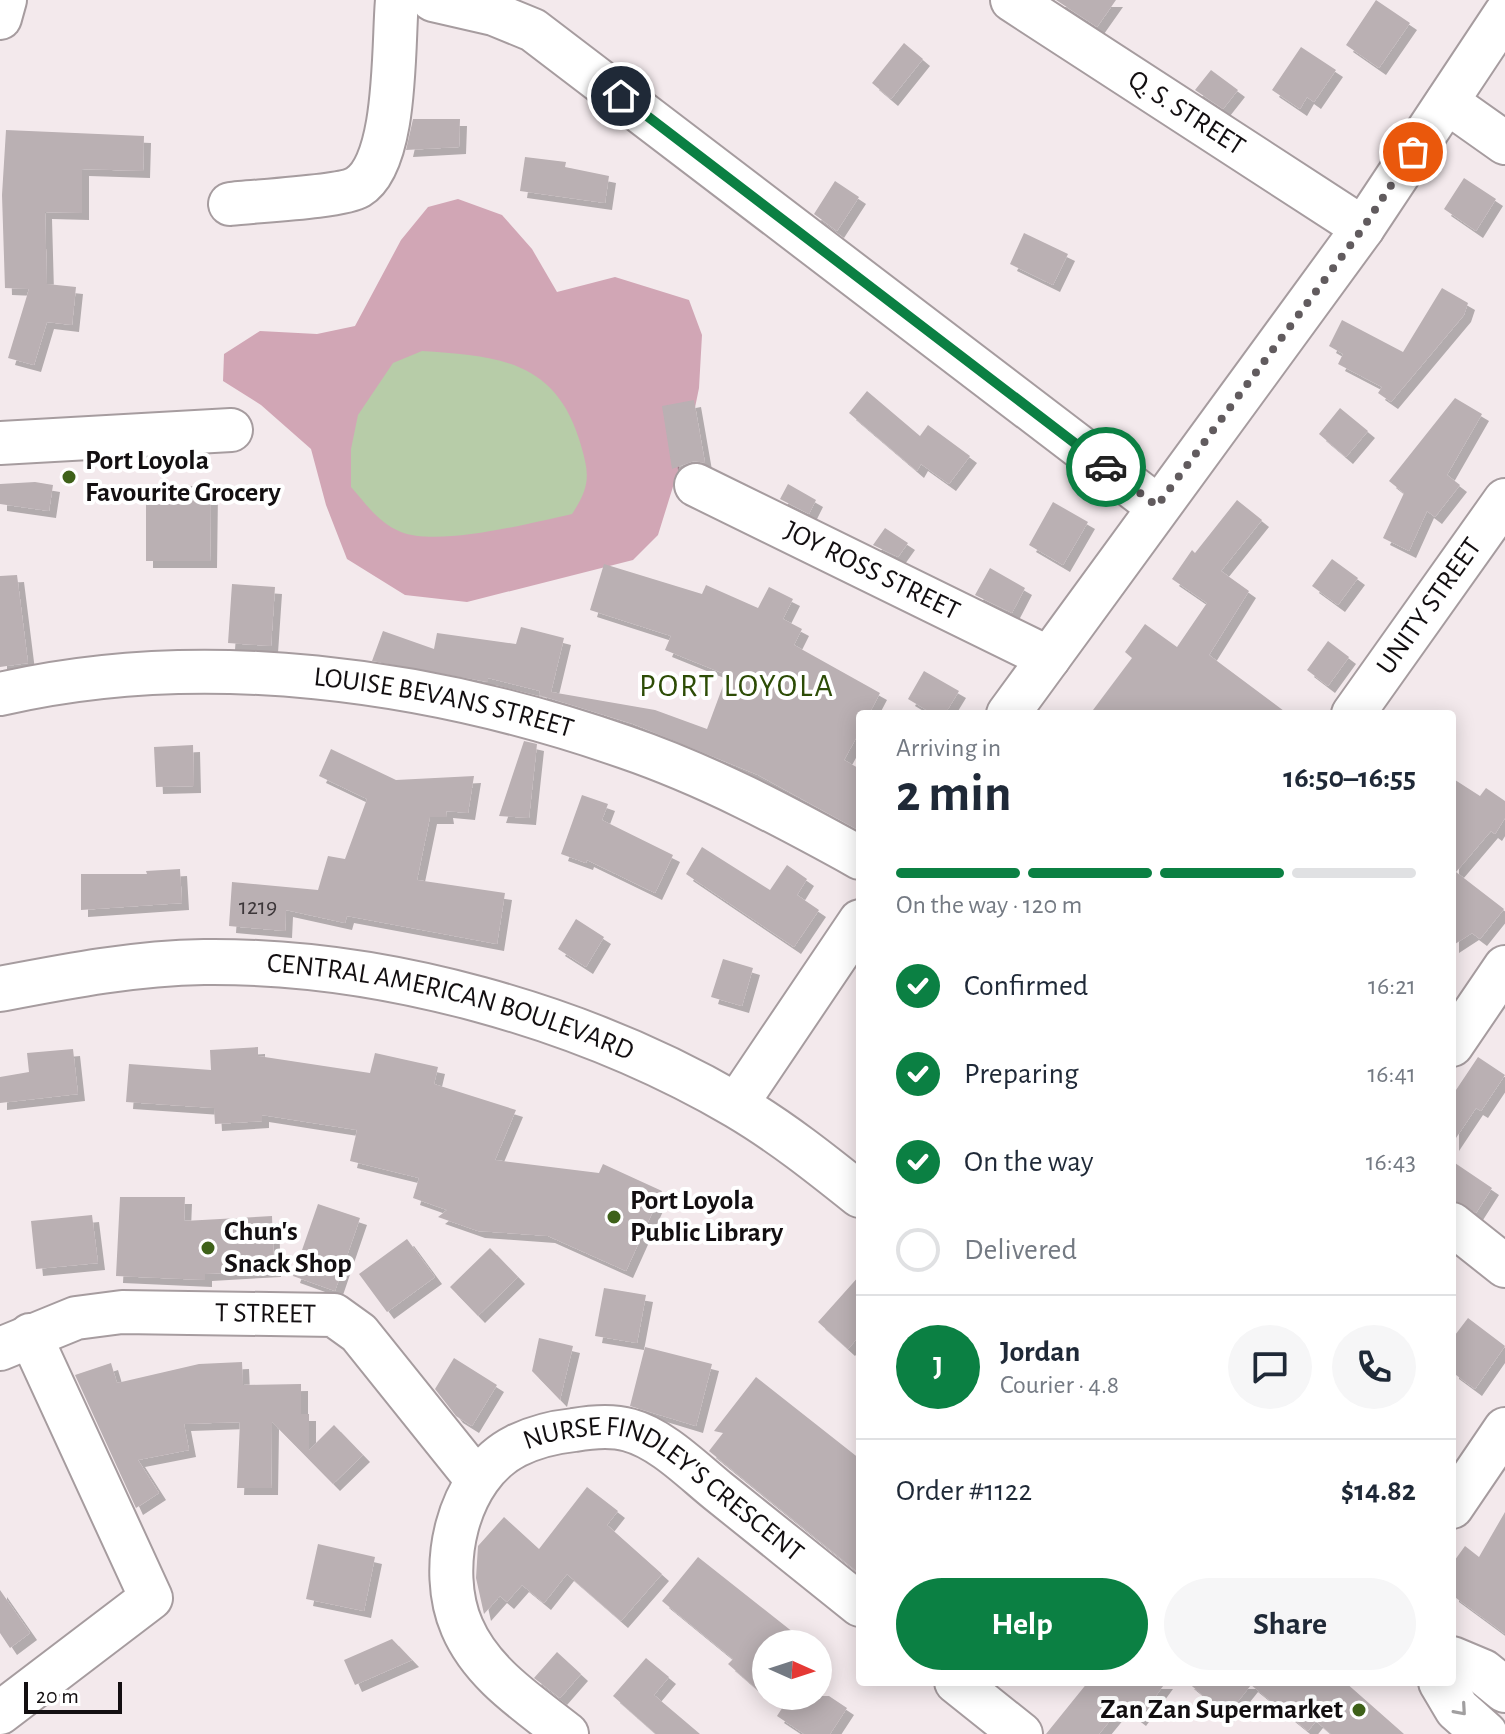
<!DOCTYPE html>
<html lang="en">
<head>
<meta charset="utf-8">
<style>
  body { margin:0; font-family:"Alegreya Sans",sans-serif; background:#f6f6f7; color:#1f2937; height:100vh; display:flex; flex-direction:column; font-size:30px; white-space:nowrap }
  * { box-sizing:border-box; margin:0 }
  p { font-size:26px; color:#747a83 }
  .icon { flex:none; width:44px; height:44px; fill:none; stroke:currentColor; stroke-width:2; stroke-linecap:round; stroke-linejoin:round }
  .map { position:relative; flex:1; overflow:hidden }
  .panel { position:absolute; left:856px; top:710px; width:600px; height:976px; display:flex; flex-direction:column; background:#fff; border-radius:8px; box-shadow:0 4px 20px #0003 }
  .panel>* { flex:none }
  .needle { width:52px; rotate:93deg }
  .controls { position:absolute; left:752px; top:1630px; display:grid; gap:16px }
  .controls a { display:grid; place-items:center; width:80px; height:80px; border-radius:50%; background:#fff; box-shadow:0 4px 20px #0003; font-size:40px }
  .scale { position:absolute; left:24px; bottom:20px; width:98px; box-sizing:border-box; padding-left:8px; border:4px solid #130f11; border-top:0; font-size:22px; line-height:28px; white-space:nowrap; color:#130f11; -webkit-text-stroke:6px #fff; paint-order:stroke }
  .pin { position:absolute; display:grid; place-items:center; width:68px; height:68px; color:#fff; margin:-34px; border:4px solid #fff; border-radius:50%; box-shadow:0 2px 8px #0007 }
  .courier { position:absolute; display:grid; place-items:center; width:80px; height:80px; margin:-40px; border:6px solid #0b8043; border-radius:50%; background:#fff; color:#222; box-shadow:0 2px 10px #0007 }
  .head em { font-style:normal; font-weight:700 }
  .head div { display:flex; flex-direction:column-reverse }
  .head { display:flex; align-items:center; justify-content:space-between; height:136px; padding:0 40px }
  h1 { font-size:52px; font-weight:700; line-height:60px }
  .bar { display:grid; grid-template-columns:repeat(4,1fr); gap:12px 8px; align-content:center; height:96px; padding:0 40px }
  .bar i { height:10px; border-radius:6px; background:#e0e1e3 }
  .bar .active { background:#0b8043 }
  .bar p { grid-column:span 4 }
  .line { display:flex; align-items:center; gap:20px; padding:0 40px; border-top:2px solid #e0e1e3 }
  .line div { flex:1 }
  .round { display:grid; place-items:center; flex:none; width:84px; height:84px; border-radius:42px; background:#f6f6f7 }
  ol { padding:0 40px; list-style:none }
  li { display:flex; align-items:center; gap:24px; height:88px }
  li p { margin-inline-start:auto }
  li .icon { padding:8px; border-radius:50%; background:#0b8043; color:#fff; stroke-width:4 }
  li:last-child { color:#747a83 }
  li i { width:44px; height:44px; border:4px solid #e0e1e3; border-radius:50% }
  .action { display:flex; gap:16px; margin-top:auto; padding:16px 40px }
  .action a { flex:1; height:92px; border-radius:48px; background:#0b8043; color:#fff; font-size:32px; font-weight:700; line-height:92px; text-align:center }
  .action a+a { background:#f6f6f7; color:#1f2937 }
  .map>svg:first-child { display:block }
  .forest { fill:#d1a6b5 }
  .water { fill:#b7cca8 }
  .building { fill:#bab0b3; filter:url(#shadow) }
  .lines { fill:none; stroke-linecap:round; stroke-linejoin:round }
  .minor-casing { stroke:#a69c9f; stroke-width:46 }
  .major-casing { stroke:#a69c9f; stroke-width:48 }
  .minor { stroke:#fff; stroke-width:42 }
  .major { stroke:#fff; stroke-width:44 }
  .oneway { stroke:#a19fa0 }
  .done { stroke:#615b5e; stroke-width:8; stroke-dasharray:0 14.4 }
  .route { stroke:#0b8043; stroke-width:10 }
  .poi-dot { fill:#3e6119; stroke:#fff; stroke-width:3 }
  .labels { text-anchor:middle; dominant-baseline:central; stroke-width:8; stroke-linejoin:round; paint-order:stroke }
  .number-label { font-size:24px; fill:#3d373a }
  .street-label { font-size:28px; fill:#130f11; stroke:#fff }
  .poi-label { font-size:28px; font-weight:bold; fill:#130f11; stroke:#fff; text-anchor:start }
  .quarter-label { font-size:32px; letter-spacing:2px; fill:#2d4c06; stroke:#fff }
</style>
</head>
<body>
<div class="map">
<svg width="1505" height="1734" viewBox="0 0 1505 1734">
  <defs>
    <filter id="shadow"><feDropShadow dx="7" dy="7" stdDeviation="0" flood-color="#0004"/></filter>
  </defs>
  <rect width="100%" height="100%" fill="#f3e9ec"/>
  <!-- forest -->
  <path class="forest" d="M 458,199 L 502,215 L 532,249 L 557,292 L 615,277 L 689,300 L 702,335 L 699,388 L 690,432 L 658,535 L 633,560 L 467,602 L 405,595 L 347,559 L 326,505 L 311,449 L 261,405 L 223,381 L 224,354 L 260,331 L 317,334 L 355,326 L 401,240 L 428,207 Z"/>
  <!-- water -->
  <path class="water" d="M 422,351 C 495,356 554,359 579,439 C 589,472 592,484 572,514 C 531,523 439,547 401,532 C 379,523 366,504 351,487 L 351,449 L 358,415 L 393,363 Z"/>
  <!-- building -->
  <path class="building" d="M 1056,0 L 1116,0 L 1097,27 Z
    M 1376,0 L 1410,23 L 1379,68 L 1346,45 Z
    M 904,43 L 923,59 L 891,99 L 872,83 Z
    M 1301,47 L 1336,70 L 1314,102 L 1307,97 L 1300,109 L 1272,90 Z
    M 1211,70 L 1238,90 L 1223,109 L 1195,90 Z
    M 413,119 L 460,119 L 459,147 L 406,150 Z
    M 6,130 L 144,136 L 143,171 L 82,169 L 82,213 L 45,212 L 47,284 L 76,287 L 72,325 L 47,322 L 34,365 L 8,358 L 29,289 L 5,288 L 2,195 Z
    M 525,157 L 566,162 L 565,167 L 609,176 L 605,203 L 520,191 Z
    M 1464,178 L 1496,199 L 1476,231 L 1444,209 Z
    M 835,181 L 859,197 L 837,231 L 814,214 Z
    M 1024,233 L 1068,254 L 1053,285 L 1010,264 Z
    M 1442,288 L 1468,303 L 1464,315 L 1391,402 L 1378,393 L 1382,387 L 1338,364 L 1343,354 L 1329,346 L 1342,320 L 1403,352 Z
    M 867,391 L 920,436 L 928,425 L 970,456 L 949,484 L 921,464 L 917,471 L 849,413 Z
    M 1455,398 L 1482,414 L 1447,475 L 1460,485 L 1435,517 L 1427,511 L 1409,551 L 1383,538 L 1404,493 L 1389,481 Z
    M 694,400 L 705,463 L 694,461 L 672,469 L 662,406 Z
    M 1340,408 L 1368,431 L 1346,457 L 1319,434 Z
    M 35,482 L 53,485 L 49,511 L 0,504 L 0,484 Z
    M 788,484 L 816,500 L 809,514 L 780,499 Z
    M 146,486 L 211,486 L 210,561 L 146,561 Z
    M 1237,500 L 1262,520 L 1221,571 L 1249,591 L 1209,655 L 1288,714 L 1090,714 L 1132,658 L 1125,652 L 1145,624 L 1177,647 L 1207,603 L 1172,579 L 1192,550 L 1195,553 Z
    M 1053,502 L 1088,522 L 1063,565 L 1029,545 Z
    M 885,528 L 908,543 L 898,557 L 873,545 Z
    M 1332,559 L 1358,578 L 1338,605 L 1312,586 Z
    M 604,564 L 702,594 L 706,585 L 758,608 L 769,587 L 793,599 L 783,619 L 802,629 L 794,645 L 880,693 L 869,714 L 860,714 L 860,731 L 844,760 L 860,769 L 860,831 L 758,775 L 633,724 L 539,695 L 540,691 L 488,678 L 488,682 L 372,661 L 383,631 L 434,649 L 437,633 L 516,644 L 521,627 L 564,638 L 551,692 L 655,710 L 707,729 L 727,675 L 665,650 L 671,636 L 590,610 Z
    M 990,568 L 1025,588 L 1012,613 L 975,595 Z
    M 17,575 L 28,663 L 0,667 L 0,576 Z
    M 232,584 L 275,587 L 271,646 L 228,643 Z
    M 1328,641 L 1349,657 L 1328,686 L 1307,670 Z
    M 924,671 L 959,691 L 945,714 L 933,714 L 908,699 Z
    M 524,741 L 537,744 L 529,818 L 499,816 Z
    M 193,745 L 194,786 L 156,787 L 154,747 Z
    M 331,749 L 396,780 L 474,776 L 468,813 L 446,811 L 447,817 L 430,817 L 417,880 L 505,893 L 497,944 L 347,916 L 345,923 L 286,910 L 285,931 L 229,926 L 232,882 L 318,890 L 328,856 L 345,859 L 367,799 L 319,776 Z
    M 1452,778 L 1480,796 L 1486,788 L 1505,801 L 1505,818 L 1495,834 L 1491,831 L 1456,872 L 1504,909 L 1480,939 L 1472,933 L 1452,946 Z
    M 582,795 L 608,804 L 602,820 L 673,855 L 655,893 L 587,860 L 586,863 L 561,854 Z
    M 702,847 L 770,890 L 787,865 L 807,879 L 797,895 L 819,910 L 794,947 L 686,874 Z
    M 180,869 L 182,903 L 81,910 L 81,874 L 147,874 L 146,871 Z
    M 576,919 L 604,937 L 586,967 L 558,949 Z
    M 723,959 L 753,968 L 742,1006 L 711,997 Z
    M 258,1047 L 258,1056 L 370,1073 L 375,1053 L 438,1067 L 434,1084 L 516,1110 L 495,1160 L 599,1173 L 603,1164 L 662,1191 L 626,1271 L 548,1236 L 478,1231 L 438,1217 L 447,1210 L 413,1198 L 419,1178 L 350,1161 L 357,1130 L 262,1115 L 262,1121 L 215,1124 L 214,1108 L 126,1102 L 129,1064 L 211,1070 L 210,1050 Z
    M 73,1049 L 78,1094 L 0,1103 L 0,1077 L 29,1072 L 27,1053 Z
    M 1478,1057 L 1505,1075 L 1481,1111 L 1476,1108 L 1452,1144 L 1452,1096 Z
    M 1452,1161 L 1492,1188 L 1476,1213 L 1452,1200 Z
    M 120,1197 L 185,1197 L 184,1221 L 272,1216 L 274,1270 L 205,1274 L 205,1280 L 116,1276 Z
    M 318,1204 L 360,1218 L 335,1291 L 293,1276 Z
    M 92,1215 L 98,1263 L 36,1269 L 31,1221 Z
    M 407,1239 L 435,1277 L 387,1312 L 359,1274 Z
    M 490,1248 L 518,1277 L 478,1316 L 450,1287 Z
    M 860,1275 L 860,1335 L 848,1349 L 818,1322 Z
    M 604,1288 L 646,1295 L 637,1343 L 595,1336 Z
    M 1468,1318 L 1505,1346 L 1475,1389 L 1452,1372 L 1452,1339 Z
    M 539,1338 L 573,1346 L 560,1400 L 532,1371 Z
    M 645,1347 L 712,1364 L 696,1426 L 630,1406 Z
    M 454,1358 L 497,1385 L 472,1426 L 456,1416 L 435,1389 Z
    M 242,1362 L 243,1385 L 301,1384 L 301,1414 L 309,1414 L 309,1450 L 334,1425 L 363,1455 L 333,1484 L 272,1422 L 271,1488 L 237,1488 L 240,1422 L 184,1424 L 189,1450 L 138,1460 L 159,1493 L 136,1508 L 75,1375 L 111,1363 L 117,1383 L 199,1364 Z
    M 756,1377 L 860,1459 L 860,1574 L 709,1451 L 723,1433 L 714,1431 Z
    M 587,1487 L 618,1511 L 607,1525 L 662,1574 L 621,1621 L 567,1574 L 544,1603 L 522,1585 L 507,1602 L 500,1596 L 484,1614 L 476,1578 L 478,1546 L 504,1517 L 539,1549 Z
    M 1505,1512 L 1505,1634 L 1452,1595 L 1452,1564 L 1465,1546 L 1479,1557 Z
    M 318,1544 L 375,1557 L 364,1611 L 306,1599 Z
    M 698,1557 L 808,1644 L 766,1644 L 766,1697 L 728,1664 L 733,1659 L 662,1601 Z
    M 0,1590 L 30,1633 L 10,1648 L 0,1633 Z
    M 392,1639 L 412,1660 L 355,1685 L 344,1660 Z
    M 557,1652 L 581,1674 L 560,1698 L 534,1678 Z
    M 646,1658 L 669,1677 L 654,1695 L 700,1734 L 656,1734 L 613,1696 Z
    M 1088,1682 L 1166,1682 L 1139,1719 L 1122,1706 L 1099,1734 L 1046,1734 Z
    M 1187,1682 L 1345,1682 L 1404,1734 L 1331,1734 L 1316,1721 L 1308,1731 L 1251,1685 L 1227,1715 Z
    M 790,1696 L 829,1696 L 847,1708 L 830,1734 L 804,1734 L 777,1716 Z"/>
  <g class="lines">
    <!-- minor casing -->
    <g class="minor-casing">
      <g id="minor">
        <path d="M 433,0 L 494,14 L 533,30 L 1157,506"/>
        <path id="s1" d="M 1012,0 L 1363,228"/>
        <path d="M 0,18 L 5,0"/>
        <path d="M 1447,102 L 1505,143"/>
        <path d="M 230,204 C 254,201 342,197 358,187 C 398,163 393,44 397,0"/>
        <path d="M 0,443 L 231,430"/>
        <path id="s2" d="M 696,485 L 1049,658"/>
        <path id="s3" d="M 0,694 C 204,647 430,679 625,747 C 707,775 784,816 860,858"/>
        <path d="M 1008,714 L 1363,228 L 1505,14"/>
        <path id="s4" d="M 1353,714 L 1505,500"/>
        <path d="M 1452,1045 L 1505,967"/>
        <path d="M 736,1105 L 860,921"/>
        <path d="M 1452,1224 L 1505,1266"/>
        <path id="s5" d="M 0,1349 L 76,1318 L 122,1312 L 334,1315 L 359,1333 L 477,1480"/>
        <path d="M 1452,1507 L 1505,1429"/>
        <path d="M 956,1682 L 1021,1734"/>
        <path d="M 0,1713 L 151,1598 L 30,1335"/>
        <path id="s6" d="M 567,1734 C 528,1703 482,1674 462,1627 C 437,1570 456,1476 516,1446 C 534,1437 555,1432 574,1430 C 591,1427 612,1425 629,1430 C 662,1439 692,1470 718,1491 C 765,1529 813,1567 860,1605"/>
      </g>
    </g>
    <!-- major casing -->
    <g class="major-casing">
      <g id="major">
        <path id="s7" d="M 0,989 C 68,976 135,963 204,962 C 383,960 583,1016 737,1106 C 781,1132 820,1163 860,1195"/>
        <path d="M 1452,1659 L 1483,1672 L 1505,1690"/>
        <path d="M 1441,1682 L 1457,1709 L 1485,1734"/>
      </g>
    </g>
    <!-- minor -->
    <use href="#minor" class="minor"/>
    <!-- major -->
    <use href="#major" class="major"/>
  </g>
  <!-- one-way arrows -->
  <defs><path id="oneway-chevron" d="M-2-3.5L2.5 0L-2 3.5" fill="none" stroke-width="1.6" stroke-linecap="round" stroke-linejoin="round" transform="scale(2)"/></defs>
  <use class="oneway" href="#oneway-chevron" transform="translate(1461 1710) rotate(49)"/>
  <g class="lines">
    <!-- done -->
    <path class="done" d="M 1106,467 L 1157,506 L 1363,228 L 1413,152"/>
    <!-- route -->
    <path class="route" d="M 621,96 L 1106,467"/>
  </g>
  <!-- markers -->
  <g class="poi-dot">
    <circle cx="69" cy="477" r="8"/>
    <circle cx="614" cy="1217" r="8"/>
    <circle cx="208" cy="1248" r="8"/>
    <circle cx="1359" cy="1710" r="8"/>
  </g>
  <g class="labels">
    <!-- number labels -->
    <g class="number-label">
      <text x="258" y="907">1219</text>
    </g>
    <!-- street labels -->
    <g class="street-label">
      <text stroke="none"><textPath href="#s1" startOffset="208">Q. S. STREET</textPath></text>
      <text stroke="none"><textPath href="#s2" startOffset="196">JOY ROSS STREET</textPath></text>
      <text stroke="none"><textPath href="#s4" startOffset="132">UNITY STREET</textPath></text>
      <text stroke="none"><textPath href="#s3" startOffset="448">LOUISE BEVANS STREET</textPath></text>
      <text stroke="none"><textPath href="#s7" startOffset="458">CENTRAL AMERICAN BOULEVARD</textPath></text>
      <text stroke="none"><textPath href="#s5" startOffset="272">T STREET</textPath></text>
      <text stroke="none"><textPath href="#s6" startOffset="526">NURSE FINDLEY'S CRESCENT</textPath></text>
    </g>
    <!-- poi labels -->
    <g class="poi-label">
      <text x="85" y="461">Port Loyola<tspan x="85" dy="32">Favourite Grocery</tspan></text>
      <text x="630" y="1201">Port Loyola<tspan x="630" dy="32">Public Library</tspan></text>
      <text x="224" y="1232">Chun's<tspan x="224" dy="32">Snack Shop</tspan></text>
      <text x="1343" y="1710" text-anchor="end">Zan Zan Supermarket</text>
    </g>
    <!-- quarter labels -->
    <g class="quarter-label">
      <text x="737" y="686">PORT LOYOLA</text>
    </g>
  </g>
</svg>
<div class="controls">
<a><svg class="needle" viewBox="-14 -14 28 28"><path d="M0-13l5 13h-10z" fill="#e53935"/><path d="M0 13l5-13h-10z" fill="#747a83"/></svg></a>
</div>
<div class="scale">20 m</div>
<div class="pin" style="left:1413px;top:152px;background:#ea580c"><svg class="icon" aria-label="bag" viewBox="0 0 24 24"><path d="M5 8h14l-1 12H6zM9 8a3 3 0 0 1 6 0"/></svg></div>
<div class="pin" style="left:621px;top:96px;background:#1f2937"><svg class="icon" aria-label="home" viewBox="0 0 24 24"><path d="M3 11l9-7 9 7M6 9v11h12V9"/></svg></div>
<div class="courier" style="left:1106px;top:467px"><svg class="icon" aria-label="car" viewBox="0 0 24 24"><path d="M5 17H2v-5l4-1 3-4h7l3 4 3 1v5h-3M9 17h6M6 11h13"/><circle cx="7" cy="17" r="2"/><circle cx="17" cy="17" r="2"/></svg></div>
<section class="panel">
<div class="head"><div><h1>2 min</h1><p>Arriving in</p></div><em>16:50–16:55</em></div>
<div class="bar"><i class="active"></i><i class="active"></i><i class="active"></i><i></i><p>On the way · 120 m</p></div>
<ol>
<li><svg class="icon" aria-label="check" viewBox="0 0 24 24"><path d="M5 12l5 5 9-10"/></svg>Confirmed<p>16:21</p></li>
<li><svg class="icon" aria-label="check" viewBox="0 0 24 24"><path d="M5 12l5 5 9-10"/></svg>Preparing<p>16:41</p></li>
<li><svg class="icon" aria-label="check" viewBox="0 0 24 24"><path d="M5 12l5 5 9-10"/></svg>On the way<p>16:43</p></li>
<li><i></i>Delivered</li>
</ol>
<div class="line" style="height:144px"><b class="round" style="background:#0b8043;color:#fff">J</b><div><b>Jordan</b><p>Courier · 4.8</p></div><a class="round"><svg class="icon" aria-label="chat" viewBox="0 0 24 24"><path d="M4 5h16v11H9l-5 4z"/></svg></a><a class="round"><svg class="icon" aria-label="phone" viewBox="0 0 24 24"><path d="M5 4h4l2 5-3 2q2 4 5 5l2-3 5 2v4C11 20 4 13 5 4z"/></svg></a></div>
<div class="line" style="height:104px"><div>Order #1122</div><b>$14.82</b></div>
<div class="action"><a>Help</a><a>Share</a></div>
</section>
</div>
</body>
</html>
